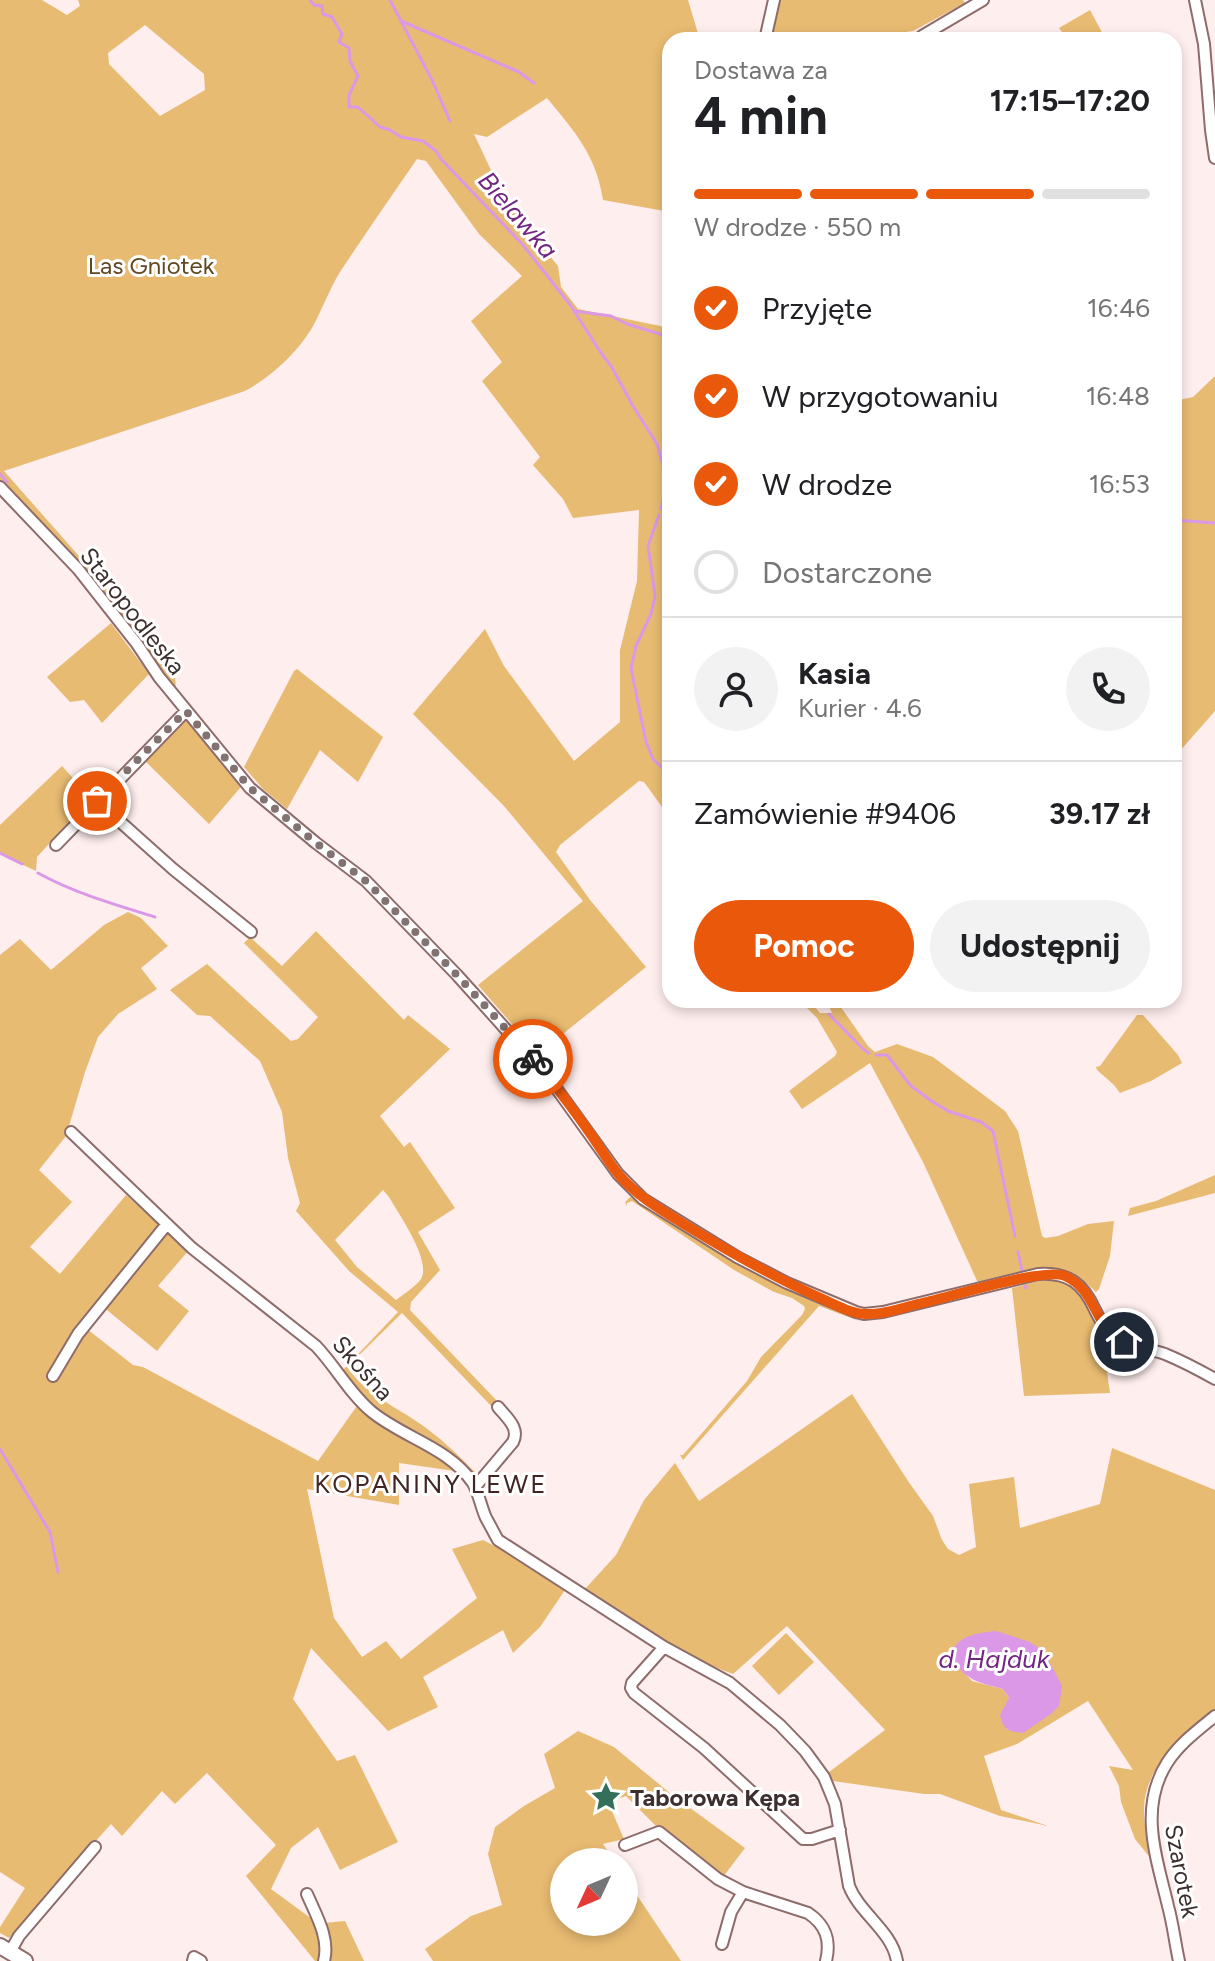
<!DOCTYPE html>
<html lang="pl">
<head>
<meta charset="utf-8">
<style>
  body { margin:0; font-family:Figtree,sans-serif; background:#f2f2f2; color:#202124; height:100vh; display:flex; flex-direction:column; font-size:30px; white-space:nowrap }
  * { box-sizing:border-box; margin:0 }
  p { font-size:26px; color:#757577 }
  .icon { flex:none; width:44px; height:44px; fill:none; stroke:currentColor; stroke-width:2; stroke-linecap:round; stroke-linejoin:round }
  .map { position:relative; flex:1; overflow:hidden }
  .details { position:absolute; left:662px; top:32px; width:520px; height:976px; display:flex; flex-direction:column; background:#fff; border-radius:24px; box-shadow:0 4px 12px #0003 }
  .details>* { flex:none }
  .needle { width:52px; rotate:226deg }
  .controls { position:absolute; left:550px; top:1848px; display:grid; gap:16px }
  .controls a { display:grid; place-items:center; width:88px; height:88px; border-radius:50%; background:#fff; box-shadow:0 4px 12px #0003; font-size:40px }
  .pin { position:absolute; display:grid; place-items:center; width:68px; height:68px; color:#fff; margin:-34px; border:4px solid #fff; border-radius:50%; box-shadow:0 2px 8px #0007 }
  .courier { position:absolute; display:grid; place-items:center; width:80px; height:80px; margin:-40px; border:6px solid #ea580c; border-radius:50%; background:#fff; color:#222; box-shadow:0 2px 10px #0007 }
  .summary em { font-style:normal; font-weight:700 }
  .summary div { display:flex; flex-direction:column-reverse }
  .summary { display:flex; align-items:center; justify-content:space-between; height:136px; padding:0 32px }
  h1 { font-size:52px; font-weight:700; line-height:60px }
  .bar { display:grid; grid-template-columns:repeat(4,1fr); gap:12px 8px; align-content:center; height:96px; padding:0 32px }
  .bar i { height:10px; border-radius:6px; background:#e0e0e0 }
  .bar .selected { background:#ea580c }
  .bar p { grid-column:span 4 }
  .line { display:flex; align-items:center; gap:20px; padding:0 32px; border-top:2px solid #e0e0e0 }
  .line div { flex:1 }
  .round { display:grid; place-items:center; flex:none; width:84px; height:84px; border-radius:42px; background:#f2f2f2 }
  ol { padding:0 32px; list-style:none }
  li { display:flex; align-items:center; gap:24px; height:88px }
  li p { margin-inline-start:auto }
  li .icon { padding:8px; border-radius:50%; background:#ea580c; color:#fff; stroke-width:4 }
  li:last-child { color:#757577 }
  li i { width:44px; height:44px; border:4px solid #e0e0e0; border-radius:50% }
  .cta { display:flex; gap:16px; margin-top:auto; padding:16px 32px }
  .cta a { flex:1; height:92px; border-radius:48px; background:#ea580c; color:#fff; font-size:32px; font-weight:700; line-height:92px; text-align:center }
  .cta a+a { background:#f2f2f2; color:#202124 }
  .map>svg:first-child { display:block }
  .green { fill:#e8bb72; fill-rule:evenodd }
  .water { fill:#da98e7 }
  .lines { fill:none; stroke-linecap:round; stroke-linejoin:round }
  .stream { stroke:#da98e7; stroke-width:3 }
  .street-casing { stroke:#8e6c6b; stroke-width:14 }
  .secondary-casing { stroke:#8e6c6b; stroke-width:18 }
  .street { stroke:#fff; stroke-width:10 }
  .secondary { stroke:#fff; stroke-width:14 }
  .done { stroke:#827272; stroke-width:8; stroke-dasharray:0 14.4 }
  .route { stroke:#ea580c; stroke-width:10 }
  .labels { text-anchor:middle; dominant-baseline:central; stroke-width:6; stroke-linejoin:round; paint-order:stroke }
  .park-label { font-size:24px; fill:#604821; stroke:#fff }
  .street-label { font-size:24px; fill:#3e2f2f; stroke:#fff }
  .poi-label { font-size:24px; font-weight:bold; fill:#3e2f2f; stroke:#fff; text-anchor:start }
  .water-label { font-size:26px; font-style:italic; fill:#732582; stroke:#fff }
  .neighbourhood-label { font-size:26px; letter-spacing:2px; fill:#422525; stroke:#fff }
</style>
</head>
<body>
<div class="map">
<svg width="1215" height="1961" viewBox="0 0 1215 1961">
  <rect width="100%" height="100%" fill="#fee"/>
  <!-- green -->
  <path class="green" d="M 0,0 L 42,0 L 67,15 L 80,6 L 78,0 L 688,0 L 700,40 L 670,40 L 670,212 L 603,200 C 596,155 575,132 547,98 L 487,137 L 474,134 L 497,183 L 523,223 L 558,266 L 561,287 L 578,309 L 670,328 L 670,450 L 661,454 L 670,476 L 670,818 L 644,782 L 639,781 L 560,845 L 556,852 L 590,900 L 646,967 L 538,1054 L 478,985 L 583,901 L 504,806 L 413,714 L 485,629 L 504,666 L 574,761 L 620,722 L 620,650 L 637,581 L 639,510 L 573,518 L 563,499 L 533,465 L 540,457 L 482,381 L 502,362 L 471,321 L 522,276 L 479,234 L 426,161 L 417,159 C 391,197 365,234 340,272 C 329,290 322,310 312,328 C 296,354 272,376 245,391 L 4,471 L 115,597 L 175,675 L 176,689 L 79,565 L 0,482 ZM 145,25 L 204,74 L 205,90 L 160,116 L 109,64 L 108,53 Z
    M 777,0 L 963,0 L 965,3 L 913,31 L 850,40 L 769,40 Z
    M 1090,10 L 1106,40 L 1067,39 L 1059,28 Z
    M 1215,376 L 1215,711 L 1179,752 L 1174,755 L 1174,401 L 1193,397 Z
    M 111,623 L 149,674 L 102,723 L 84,700 L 70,702 L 47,677 Z
    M 297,669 L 383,737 L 358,782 L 320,750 L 287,809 L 263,789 L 244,767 L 294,671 Z
    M 185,716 L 241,787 L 209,824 L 142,758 Z
    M 62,766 L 91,798 L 37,857 L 36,871 L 0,854 L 0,825 Z
    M 128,912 L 141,918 L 168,946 L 141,968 L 157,989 L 118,1014 L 98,1037 L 85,1072 L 66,1136 L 39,1170 L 72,1202 L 30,1247 L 60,1274 L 126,1195 L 189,1250 L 158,1286 L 189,1311 L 157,1351 L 102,1306 L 87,1329 L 133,1365 L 143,1367 L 318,1461 L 359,1403 L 427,1448 L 453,1467 L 455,1471 L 399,1463 L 399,1505 L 307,1489 L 334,1618 L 362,1657 L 386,1641 L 401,1659 L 477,1598 L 452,1549 L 483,1540 L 516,1557 L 565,1590 L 540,1627 L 513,1653 L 503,1630 L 423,1677 L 438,1707 L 388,1731 L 311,1648 L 293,1699 L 337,1761 L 355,1755 L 398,1842 L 340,1870 L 318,1827 L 291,1848 L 271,1889 L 312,1919 L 324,1923 L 345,1921 L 364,1961 L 315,1961 L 246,1876 L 276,1845 L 207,1773 L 175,1804 L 162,1791 L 122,1836 L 111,1824 L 9,1938 L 0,1933 L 0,1927 L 25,1888 L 0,1872 L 0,955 L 20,939 L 51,970 L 104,925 Z
    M 316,931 L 404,1020 L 408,1015 L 450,1049 L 380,1116 L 404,1147 L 410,1142 L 455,1208 L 418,1232 L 440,1270 L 411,1302 L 410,1310 L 499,1403 L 493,1408 L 402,1313 L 347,1367 C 366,1394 389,1403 416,1421 C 439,1436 458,1455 477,1474 L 482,1472 L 475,1480 L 448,1454 L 426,1438 L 374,1409 L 353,1386 L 343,1370 L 398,1312 L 349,1271 L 296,1211 L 300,1203 L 288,1158 L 282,1112 L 260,1061 L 210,1016 L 197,1015 L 170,990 L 207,964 L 291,1041 L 298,1039 L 318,1017 L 244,943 L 250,937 L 282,966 ZM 383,1190 L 389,1197 C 398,1213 432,1261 421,1279 C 415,1287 404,1294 396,1300 L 357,1267 L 335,1240 Z
    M 799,1000 L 809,1000 L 820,1013 L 832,1013 L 826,1000 L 836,1000 L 868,1046 L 875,1052 L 897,1044 L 933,1057 L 1005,1111 L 1018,1131 L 1042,1236 L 1045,1238 L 1058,1236 L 1088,1224 L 1114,1221 L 1110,1256 L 1099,1289 L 1096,1292 C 1082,1279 1070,1270 1050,1267 L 978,1283 L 923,1162 L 870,1063 L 802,1109 L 789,1091 L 835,1056 L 837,1052 L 817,1018 Z
    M 1137,1015 L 1143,1015 L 1178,1055 L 1182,1063 L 1151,1081 L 1120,1093 L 1114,1085 L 1097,1070 L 1096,1067 L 1100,1066 Z
    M 1215,1175 L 1215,1193 L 1128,1216 L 1130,1208 L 1156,1201 Z
    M 630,1197 L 634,1198 L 682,1230 L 762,1276 L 862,1322 L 819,1306 L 683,1460 L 680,1455 L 683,1455 L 747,1381 L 761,1357 L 802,1315 L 805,1309 L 804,1306 L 792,1298 L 774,1292 L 734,1270 L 632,1201 L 627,1203 L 627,1206 L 625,1202 Z
    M 1046,1279 C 1081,1279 1092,1314 1107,1340 L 1103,1344 L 1110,1393 L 1024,1396 L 1012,1288 Z
    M 852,1394 L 908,1481 L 933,1516 L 942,1540 L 948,1549 L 959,1555 L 976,1547 L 969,1484 L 1014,1477 L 1020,1528 L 1100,1504 L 1112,1448 L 1215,1490 L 1215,1710 C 1184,1735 1144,1766 1144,1810 C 1144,1827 1148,1844 1152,1860 L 1135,1839 L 1121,1802 L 1119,1786 L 1109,1766 L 1133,1770 L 1088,1701 L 1017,1744 L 984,1756 L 1001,1810 L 1048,1826 L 1000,1816 L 940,1794 L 924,1794 L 833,1781 L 829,1772 L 885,1730 L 787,1626 L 733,1674 C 679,1654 631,1624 585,1589 L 616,1555 L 644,1500 L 675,1463 L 699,1501 ZM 1030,1642 L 1048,1659 L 1023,1733 L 1006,1729 L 1006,1706 L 1009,1698 L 1003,1689 L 972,1681 L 956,1664 Z
    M 786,1633 L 814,1662 L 779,1695 L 752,1666 Z
    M 578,1731 L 614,1747 L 671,1794 L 745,1848 L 723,1877 L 659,1829 L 626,1796 L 608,1802 L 624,1839 L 603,1844 L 615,1862 L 564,1862 L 564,1922 L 624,1922 L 624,1876 L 681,1961 L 433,1961 L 425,1949 L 471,1916 L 502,1905 L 488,1854 L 495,1827 L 524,1806 L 555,1788 L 544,1754 Z"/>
  <!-- water -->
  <path class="water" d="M 996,1631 L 1030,1642 L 1039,1648 L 1048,1659 L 1062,1686 L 1059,1706 L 1051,1714 L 1023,1733 C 1008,1731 1004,1731 1000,1715 L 1009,1698 L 1003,1689 C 977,1682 962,1680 951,1653 C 959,1634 979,1633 996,1631 Z"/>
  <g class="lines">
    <!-- stream -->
    <path class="stream" d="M 310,0 L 314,5 L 322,6 L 323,14 L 332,17 L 342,34 L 339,42 L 349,48 L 350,61 L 358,76 L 349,95 L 349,107 L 358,107 L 380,127 L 390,130 L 401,137 L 423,141 L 436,151 L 441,159 L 523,245 L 571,306 L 601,353 L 611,366 L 633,406 L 657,444 L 667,479 L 661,509
      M 390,0 L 432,80 L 450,121
      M 401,21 L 519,72 L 534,83
      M 574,311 L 611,316 L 627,324 L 670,337
      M 0,474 L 7,482
      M 659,515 L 648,546 L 655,596 L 651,614 L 636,646 L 631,668 L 646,742 L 653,759 L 670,775
      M 1174,520 L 1215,523
      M 0,853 L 22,864
      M 38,873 C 74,893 116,905 155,917
      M 829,1014 L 863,1049 L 869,1053
      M 876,1055 L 887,1055 L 910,1085 L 930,1100 L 948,1111 L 981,1122 L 993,1131 L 1015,1236
      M 1018,1252 L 1022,1271
      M 1025,1286 L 1026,1288
      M 0,1449 L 50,1532 L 58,1572"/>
    <!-- street casing -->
    <g class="street-casing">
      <path id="street" d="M 1195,0 L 1204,44 L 1211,130 L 1215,158
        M 765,40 L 774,0
        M 921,40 L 922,36 L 983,0
        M 0,487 L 78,569 L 137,644 L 159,677 L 250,788 L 316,843 L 366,881 L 457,975 L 546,1074 L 618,1174 L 643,1199 L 737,1257 L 787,1283 L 856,1312 L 864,1314 L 883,1312 L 1038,1274 C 1068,1272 1083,1283 1095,1310 C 1100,1319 1104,1329 1112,1336 C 1126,1347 1148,1348 1165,1354 C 1182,1361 1199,1370 1215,1379
        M 97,801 L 173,869 L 251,932
        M 56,845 L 186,711
        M 71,1132 L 192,1248 L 316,1346 C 336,1367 350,1394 372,1412 C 404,1438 448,1447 473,1483 C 479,1494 481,1507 486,1518 C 490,1525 494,1533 498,1540 L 664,1647 L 730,1683 L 780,1725 L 805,1751 L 824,1777 L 835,1804 L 849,1886 C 860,1914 892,1931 897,1961
        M 53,1376 L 78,1334 L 167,1224
        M 475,1487 L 513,1442 C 520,1428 507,1418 498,1407
        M 664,1647 L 632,1683 L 631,1688 L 634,1693 L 704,1748 L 803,1839 L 812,1839 L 840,1830
        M 625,1845 L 659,1832 L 718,1879 L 743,1892 L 808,1913 C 826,1925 831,1940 826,1961
        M 307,1894 C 316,1915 330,1938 324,1961
        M 722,1944 L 731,1912 L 743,1892
        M 10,1952 L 19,1936 L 95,1847
        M 193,1961 L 194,1957 L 201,1961
        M 1179,1961 C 1175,1943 1173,1924 1168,1906 C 1157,1859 1138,1809 1167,1763 C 1179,1744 1198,1730 1215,1716"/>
    </g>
    <!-- secondary casing -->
    <g class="secondary-casing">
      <path id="secondary" d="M 0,1946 L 25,1961"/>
    </g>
    <!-- street -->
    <use href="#street" class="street"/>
    <!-- secondary -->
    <use href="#secondary" class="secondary"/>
  </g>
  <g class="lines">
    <!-- done -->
    <path class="done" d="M 97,801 L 186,711 L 250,788 L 316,843 L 366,881 L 457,975 L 533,1059"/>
    <!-- route -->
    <path class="route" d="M 533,1059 C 554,1083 573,1109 592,1136 C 601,1149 609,1163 619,1175 C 638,1197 663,1211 687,1226 C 728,1251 770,1275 814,1295 C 830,1302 848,1313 865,1314 C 883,1315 901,1308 918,1304 C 947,1298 1044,1267 1065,1276 C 1098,1291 1092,1326 1124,1342"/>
  </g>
  <!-- icons -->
  <defs>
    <g id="sight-bare" transform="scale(2.4)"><path d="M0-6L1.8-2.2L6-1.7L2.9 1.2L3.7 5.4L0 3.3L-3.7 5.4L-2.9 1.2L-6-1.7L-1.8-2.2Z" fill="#347059" stroke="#fff" stroke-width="2.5" paint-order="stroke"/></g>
  </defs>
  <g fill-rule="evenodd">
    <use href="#sight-bare" x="606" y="1797"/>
  </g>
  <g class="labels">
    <!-- park labels -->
    <g class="park-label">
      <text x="151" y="265">Las Gniotek</text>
    </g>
    <!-- street labels -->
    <g class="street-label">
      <text transform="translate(133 611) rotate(52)">Staropodleska</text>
      <text transform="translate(363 1368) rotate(48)">Skośna</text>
      <text transform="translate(1182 1871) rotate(79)">Szarotek</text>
    </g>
    <!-- poi labels -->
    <g class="poi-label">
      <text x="630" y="1797">Taborowa Kępa</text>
    </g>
    <!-- water labels -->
    <g class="water-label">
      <text transform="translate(518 215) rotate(49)">Bielawka</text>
      <text x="994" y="1659">d. Hajduk</text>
    </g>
    <!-- neighbourhood labels -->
    <g class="neighbourhood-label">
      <text x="431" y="1484">KOPANINY LEWE</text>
    </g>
  </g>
</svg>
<div class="controls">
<a><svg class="needle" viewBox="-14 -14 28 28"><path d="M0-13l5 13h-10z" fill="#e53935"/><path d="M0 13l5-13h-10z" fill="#757577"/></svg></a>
</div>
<div class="pin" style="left:97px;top:801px;background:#ea580c"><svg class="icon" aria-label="bag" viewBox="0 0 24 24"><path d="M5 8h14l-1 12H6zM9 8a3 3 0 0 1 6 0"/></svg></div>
<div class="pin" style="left:1124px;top:1342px;background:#1f2937"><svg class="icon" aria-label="home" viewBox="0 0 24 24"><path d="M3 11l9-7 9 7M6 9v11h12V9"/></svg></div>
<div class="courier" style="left:533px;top:1059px"><svg class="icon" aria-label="bike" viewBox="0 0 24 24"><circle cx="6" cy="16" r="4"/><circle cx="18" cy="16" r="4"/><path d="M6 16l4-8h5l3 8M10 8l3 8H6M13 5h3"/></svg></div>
<section class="details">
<div class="summary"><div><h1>4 min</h1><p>Dostawa za</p></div><em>17:15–17:20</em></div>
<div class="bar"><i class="selected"></i><i class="selected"></i><i class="selected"></i><i></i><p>W drodze · 550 m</p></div>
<ol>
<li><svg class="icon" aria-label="check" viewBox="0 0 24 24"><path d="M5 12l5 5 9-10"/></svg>Przyjęte<p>16:46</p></li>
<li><svg class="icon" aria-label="check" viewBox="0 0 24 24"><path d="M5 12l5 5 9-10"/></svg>W przygotowaniu<p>16:48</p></li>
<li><svg class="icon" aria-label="check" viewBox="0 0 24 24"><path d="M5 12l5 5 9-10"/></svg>W drodze<p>16:53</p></li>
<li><i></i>Dostarczone</li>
</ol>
<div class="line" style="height:144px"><a class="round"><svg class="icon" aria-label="person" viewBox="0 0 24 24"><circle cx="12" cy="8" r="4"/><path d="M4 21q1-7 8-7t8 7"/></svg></a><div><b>Kasia</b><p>Kurier · 4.6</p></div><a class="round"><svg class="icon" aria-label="phone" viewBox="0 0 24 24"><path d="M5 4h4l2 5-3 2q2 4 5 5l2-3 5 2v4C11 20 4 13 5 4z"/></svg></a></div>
<div class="line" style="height:104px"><div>Zamówienie #9406</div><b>39.17 zł</b></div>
<div class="cta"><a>Pomoc</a><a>Udostępnij</a></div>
</section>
</div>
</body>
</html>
